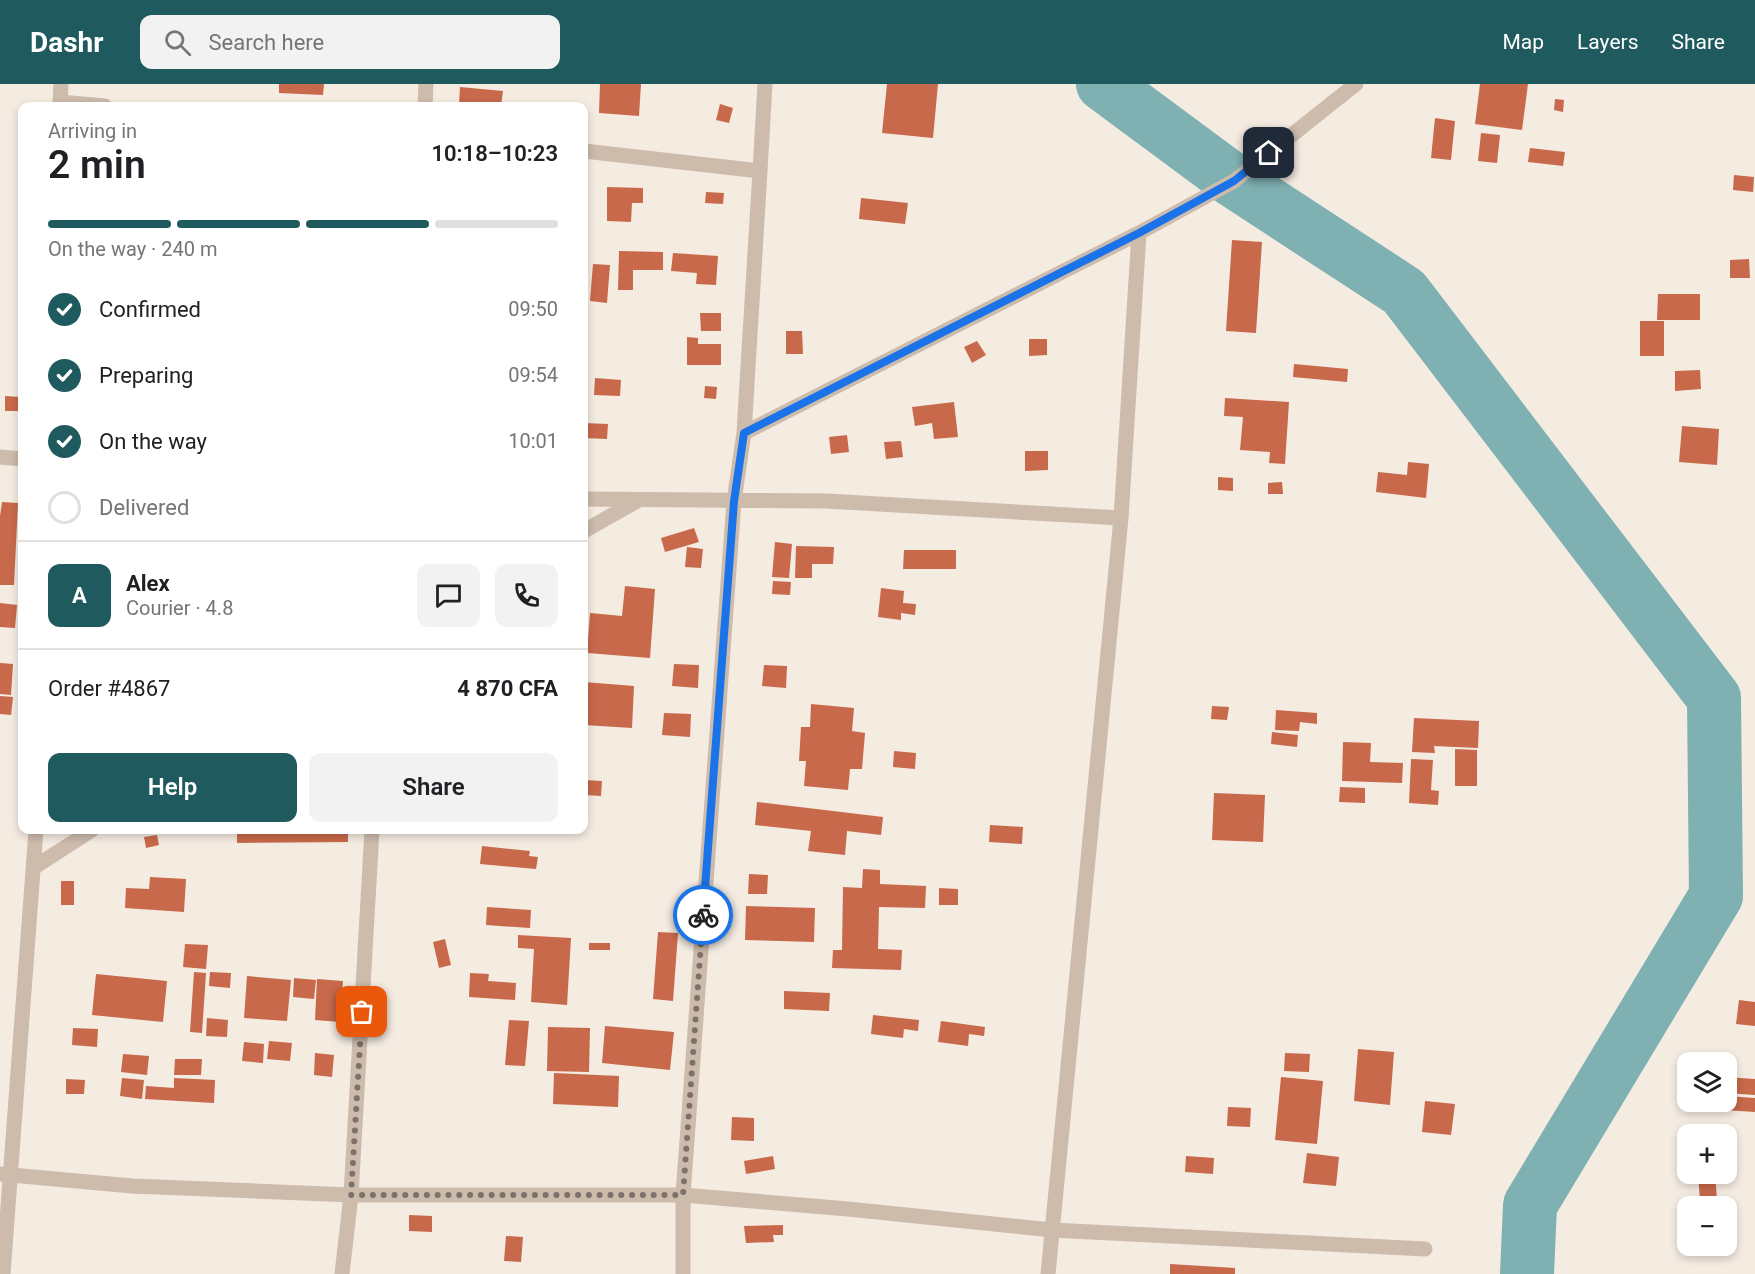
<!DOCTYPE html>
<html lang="en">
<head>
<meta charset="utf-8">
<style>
  body { margin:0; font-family:Roboto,sans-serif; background:#f2f2f2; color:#202124; height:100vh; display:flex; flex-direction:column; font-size:22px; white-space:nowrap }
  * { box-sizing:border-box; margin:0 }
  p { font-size:20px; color:#757577 }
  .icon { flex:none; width:33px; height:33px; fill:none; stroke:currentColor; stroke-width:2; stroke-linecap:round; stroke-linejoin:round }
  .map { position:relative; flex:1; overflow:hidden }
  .sheet { position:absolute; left:18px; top:18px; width:570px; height:732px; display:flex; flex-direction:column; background:#fff; border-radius:12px; box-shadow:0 3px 9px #0003 }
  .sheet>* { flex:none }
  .tools { position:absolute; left:1677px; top:968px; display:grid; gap:12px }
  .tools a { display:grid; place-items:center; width:60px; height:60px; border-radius:12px; background:#fff; box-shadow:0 3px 9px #0003; font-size:30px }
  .pin { position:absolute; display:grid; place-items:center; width:51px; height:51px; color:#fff; margin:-26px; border-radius:12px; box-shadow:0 3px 9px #0006 }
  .courier { position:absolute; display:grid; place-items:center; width:60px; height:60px; margin:-30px; border:4px solid #1a73e8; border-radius:50%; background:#fff; color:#222; box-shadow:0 2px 8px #0007 }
  .summary em { font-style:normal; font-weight:600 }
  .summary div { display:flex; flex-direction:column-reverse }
  .summary { display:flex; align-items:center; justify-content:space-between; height:102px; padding:0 30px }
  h1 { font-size:39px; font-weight:600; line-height:45px }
  .bar { display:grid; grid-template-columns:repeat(4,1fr); gap:9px 6px; align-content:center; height:72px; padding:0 30px }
  .bar i { height:8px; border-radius:4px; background:#e0e0e0 }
  .bar .active { background:#1f5a5e }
  .bar p { grid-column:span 4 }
  .line { display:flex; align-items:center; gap:15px; padding:0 30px; border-top:2px solid #e0e0e0 }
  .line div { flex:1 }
  .round { display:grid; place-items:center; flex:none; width:63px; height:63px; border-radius:12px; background:#f2f2f2 }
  ol { padding:0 30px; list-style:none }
  li { display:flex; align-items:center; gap:18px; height:66px }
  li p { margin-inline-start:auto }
  li .icon { padding:6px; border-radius:50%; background:#1f5a5e; color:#fff; stroke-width:4 }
  li:last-child { color:#757577 }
  li i { width:33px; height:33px; border:3px solid #e0e0e0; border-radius:50% }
  .cta { display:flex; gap:12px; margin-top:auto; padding:12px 30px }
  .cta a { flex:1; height:69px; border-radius:12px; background:#1f5a5e; color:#fff; font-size:24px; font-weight:600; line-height:69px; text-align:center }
  .cta a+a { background:#f2f2f2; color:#202124 }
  header { display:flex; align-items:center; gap:36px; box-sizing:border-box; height:84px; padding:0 30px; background:#1f5a5e; color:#fff }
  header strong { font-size:28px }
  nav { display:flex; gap:33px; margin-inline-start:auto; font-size:21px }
  .search { width:420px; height:54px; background:#f2f2f2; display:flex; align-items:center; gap:15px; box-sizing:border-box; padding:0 21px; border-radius:12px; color:#757577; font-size:22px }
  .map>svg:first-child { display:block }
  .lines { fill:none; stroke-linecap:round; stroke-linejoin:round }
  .river { stroke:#7fb0b2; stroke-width:54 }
  .building { fill:#c8694b }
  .minor { stroke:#cdbbac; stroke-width:15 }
  .done { stroke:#7c716b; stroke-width:6; stroke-dasharray:0 10.8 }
  .route { stroke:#1a73e8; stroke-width:8 }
</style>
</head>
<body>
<header>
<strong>Dashr</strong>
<div class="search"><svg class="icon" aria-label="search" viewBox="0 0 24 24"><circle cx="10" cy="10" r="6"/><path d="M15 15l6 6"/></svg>Search here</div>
<nav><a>Map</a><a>Layers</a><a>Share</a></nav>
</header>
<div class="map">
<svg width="1755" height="1190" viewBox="0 0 1755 1190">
  <rect width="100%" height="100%" fill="#f4ebe1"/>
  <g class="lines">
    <!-- river -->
    <path class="river" d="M 1103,0 L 1234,97 L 1404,208 L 1714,614 L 1716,812 L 1530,1121 L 1527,1190"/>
  </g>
  <!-- building -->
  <path class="building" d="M 279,0 L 324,0 L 323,11 L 279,9 Z
    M 600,0 L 641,0 L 639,32 L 599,29 Z
    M 887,0 L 938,0 L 933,54 L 882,49 Z
    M 1480,0 L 1528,0 L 1522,46 L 1475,40 Z
    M 460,3 L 503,7 L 501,22 L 459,20 Z
    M 1555,15 L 1564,16 L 1563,28 L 1554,26 Z
    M 720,20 L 733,24 L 729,39 L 716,36 Z
    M 1435,34 L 1455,37 L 1451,76 L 1431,74 Z
    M 1481,49 L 1500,51 L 1497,79 L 1478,77 Z
    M 1530,64 L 1565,68 L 1563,82 L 1528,78 Z
    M 1734,91 L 1754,93 L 1753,108 L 1733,106 Z
    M 607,103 L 643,104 L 643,119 L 632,119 L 631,138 L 607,137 Z
    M 706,108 L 724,109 L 723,120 L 705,119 Z
    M 861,114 L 908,119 L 905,140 L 859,135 Z
    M 1232,156 L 1262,158 L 1256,249 L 1226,247 Z
    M 619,167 L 663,168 L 663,186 L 633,186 L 633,206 L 618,206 Z
    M 673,169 L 718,172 L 716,201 L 696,200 L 697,189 L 671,187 Z
    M 1749,175 L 1750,194 L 1730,194 L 1730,176 Z
    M 593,180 L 610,181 L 607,219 L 590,217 Z
    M 1658,210 L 1700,210 L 1700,236 L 1657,236 Z
    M 584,222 L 588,222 L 588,239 L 584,239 Z
    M 700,229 L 721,229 L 721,247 L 701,247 Z
    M 1640,237 L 1664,237 L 1664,272 L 1640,272 Z
    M 786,247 L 802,247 L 803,270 L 786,270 Z
    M 687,253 L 698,254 L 698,260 L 721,260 L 721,281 L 687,281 Z
    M 1029,255 L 1047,255 L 1047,271 L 1029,272 Z
    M 977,257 L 986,271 L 972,279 L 964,263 Z
    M 1294,280 L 1348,285 L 1347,298 L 1293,293 Z
    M 1700,286 L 1701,305 L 1675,307 L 1675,287 Z
    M 595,294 L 621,296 L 620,312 L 594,311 Z
    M 705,302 L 717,303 L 716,315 L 704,314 Z
    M 5,312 L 21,313 L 20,327 L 5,327 Z
    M 1225,314 L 1289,318 L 1285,380 L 1269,379 L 1270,368 L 1240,366 L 1243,333 L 1224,332 Z
    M 954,318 L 958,353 L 934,355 L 932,339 L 915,342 L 912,323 Z
    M 584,339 L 608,340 L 607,355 L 584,354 Z
    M 1682,342 L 1719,345 L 1717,381 L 1679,378 Z
    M 847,351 L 849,368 L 831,370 L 829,353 Z
    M 901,357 L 903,373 L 886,375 L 884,358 Z
    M 1025,367 L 1048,367 L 1048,386 L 1025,387 Z
    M 1408,378 L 1429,380 L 1426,414 L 1376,408 L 1378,388 L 1407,391 Z
    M 1218,393 L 1233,394 L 1233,407 L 1218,406 Z
    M 1282,398 L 1283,410 L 1268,410 L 1268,399 Z
    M 2,418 L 18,419 L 14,501 L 0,501 L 0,432 Z
    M 694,444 L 699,458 L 665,468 L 661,454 Z
    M 775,458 L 792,460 L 789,494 L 772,493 Z
    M 796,462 L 834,463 L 833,480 L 812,480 L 812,494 L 795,494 Z
    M 687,463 L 703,465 L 701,484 L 685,483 Z
    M 904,466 L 956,466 L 956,485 L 903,485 Z
    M 584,489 L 587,489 L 587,504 L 584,503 Z
    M 773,497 L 791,498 L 790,511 L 772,510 Z
    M 625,502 L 655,505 L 650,574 L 587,569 L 590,529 L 622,532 Z
    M 881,504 L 904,507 L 903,519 L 916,520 L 915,531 L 901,529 L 901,536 L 878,533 Z
    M 0,519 L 17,521 L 15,544 L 0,543 Z
    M 0,579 L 13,580 L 11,611 L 0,610 Z
    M 674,580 L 699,581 L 698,604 L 672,602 Z
    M 764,581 L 787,582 L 786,604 L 762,602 Z
    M 584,598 L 634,602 L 632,644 L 584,641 Z
    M 0,612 L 13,613 L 11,631 L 0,630 Z
    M 811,620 L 854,624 L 852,647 L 865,649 L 862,685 L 850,685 L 848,706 L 804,702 L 806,677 L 799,677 L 801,643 L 810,643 Z
    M 1212,622 L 1229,623 L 1227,636 L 1211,635 Z
    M 1276,626 L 1317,629 L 1317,640 L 1300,638 L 1299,647 L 1275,646 Z
    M 664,629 L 691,630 L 690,653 L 662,651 Z
    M 1414,634 L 1479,637 L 1478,664 L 1434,662 L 1435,669 L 1412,668 Z
    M 1272,648 L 1298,651 L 1297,663 L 1271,660 Z
    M 1343,658 L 1371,659 L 1370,678 L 1403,679 L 1402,699 L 1342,697 Z
    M 1455,665 L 1477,666 L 1477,702 L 1455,702 Z
    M 894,667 L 916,669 L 915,685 L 893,683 Z
    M 1411,675 L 1433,676 L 1431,706 L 1439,707 L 1438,721 L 1409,719 Z
    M 584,696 L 602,697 L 601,712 L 584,711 Z
    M 1340,703 L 1365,704 L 1365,719 L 1339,718 Z
    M 1214,709 L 1265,711 L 1263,758 L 1212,756 Z
    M 757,718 L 883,733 L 881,751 L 847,747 L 845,771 L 808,767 L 811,747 L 755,741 Z
    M 990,741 L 1023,743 L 1022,760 L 989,758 Z
    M 237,746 L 348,746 L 348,758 L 237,759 Z
    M 157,751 L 159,761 L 146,764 L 144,753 Z
    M 482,762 L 530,767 L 529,772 L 538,773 L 536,785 L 480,780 Z
    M 863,785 L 880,786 L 880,800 L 926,802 L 925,824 L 879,823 L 878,865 L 902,866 L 901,886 L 832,884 L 833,866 L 842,866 L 843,803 L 862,804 Z
    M 749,790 L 768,791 L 767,810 L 748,810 Z
    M 150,793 L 186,795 L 184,828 L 125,824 L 126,804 L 149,805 Z
    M 61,797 L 74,797 L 74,821 L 61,821 Z
    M 939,804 L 958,805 L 958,821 L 939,821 Z
    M 746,822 L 815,824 L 814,858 L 745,856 Z
    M 487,823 L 531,826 L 530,844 L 486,841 Z
    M 658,848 L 678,849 L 673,917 L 653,915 Z
    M 518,851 L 571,854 L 567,921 L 531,918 L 534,865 L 518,864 Z
    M 445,855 L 451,881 L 439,884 L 433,858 Z
    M 589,859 L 610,859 L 610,866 L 589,866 Z
    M 185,860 L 208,861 L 206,885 L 183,883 Z
    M 194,888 L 206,889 L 202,949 L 190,948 Z
    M 210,888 L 231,889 L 230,904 L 209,902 Z
    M 470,889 L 489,890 L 488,897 L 516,899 L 515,916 L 469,913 Z
    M 96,890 L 167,897 L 163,938 L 92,931 Z
    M 247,892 L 291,896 L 287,937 L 244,934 Z
    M 294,894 L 316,896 L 314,915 L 293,913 Z
    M 317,895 L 343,897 L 340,938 L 315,936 Z
    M 784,907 L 830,909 L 829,927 L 784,925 Z
    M 1739,916 L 1755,918 L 1755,942 L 1736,940 Z
    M 873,931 L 919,936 L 918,947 L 904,945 L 903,954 L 871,950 Z
    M 207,934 L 228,936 L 227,953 L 206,952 Z
    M 509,936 L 529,937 L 525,982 L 505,981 Z
    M 941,937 L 985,943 L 984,952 L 969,950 L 968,962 L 938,958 Z
    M 605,942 L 674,948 L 670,986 L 602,979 Z
    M 548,943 L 590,944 L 589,988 L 547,987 Z
    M 73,944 L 98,945 L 97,963 L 72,961 Z
    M 269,957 L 292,959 L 290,977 L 267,975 Z
    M 244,958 L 264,960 L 263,979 L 242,977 Z
    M 1358,965 L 1394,968 L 1390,1021 L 1354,1017 Z
    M 315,969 L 334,971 L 332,993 L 314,991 Z
    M 1285,969 L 1310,970 L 1309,988 L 1284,987 Z
    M 123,970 L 149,972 L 147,991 L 121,988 Z
    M 175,975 L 202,975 L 201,991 L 174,991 Z
    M 1696,975 L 1725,976 L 1725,978 L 1696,978 Z
    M 554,989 L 619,992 L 618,1023 L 553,1020 Z
    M 1281,993 L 1323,997 L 1317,1060 L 1275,1056 Z
    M 1726,993 L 1755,995 L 1755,1011 L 1726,1009 Z
    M 122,994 L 144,996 L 142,1015 L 120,1012 Z
    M 174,994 L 215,996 L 214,1019 L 145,1015 L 146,1002 L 174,1004 Z
    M 66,995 L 85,996 L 84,1010 L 66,1010 Z
    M 1726,1012 L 1755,1014 L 1755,1028 L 1708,1025 L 1708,1017 L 1726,1017 Z
    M 1425,1017 L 1455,1020 L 1451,1051 L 1422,1048 Z
    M 1228,1023 L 1251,1024 L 1250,1043 L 1227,1042 Z
    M 732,1033 L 754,1034 L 754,1057 L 731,1056 Z
    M 1307,1069 L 1339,1073 L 1336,1102 L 1303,1099 Z
    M 773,1072 L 775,1085 L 746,1090 L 744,1077 Z
    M 1186,1072 L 1214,1074 L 1213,1090 L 1185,1088 Z
    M 1698,1089 L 1715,1089 L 1717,1116 L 1700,1117 Z
    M 409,1131 L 432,1132 L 432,1148 L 409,1147 Z
    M 783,1141 L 783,1151 L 773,1151 L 774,1158 L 746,1159 L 744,1142 Z
    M 506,1152 L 523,1153 L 521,1178 L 504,1177 Z
    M 1170,1180 L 1235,1184 L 1235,1190 L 1170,1190 Z"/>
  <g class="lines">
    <!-- minor -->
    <path class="minor" d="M 60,18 L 105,22
      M 60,22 L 61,0
      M 425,22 L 426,0
      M 584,67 L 760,87 L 744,349
      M 760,87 L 765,0
      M 0,373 L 22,375
      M 584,415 L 826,417 L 1121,434
      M 584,447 L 637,417
      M 33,784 L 92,746
      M 0,1090 L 132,1102 L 351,1111 L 683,1111 L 848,1125 L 1052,1146 L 1425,1165
      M 3,1190 L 36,746
      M 342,1190 L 351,1111 L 372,746
      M 683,1190 L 683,1111 L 734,417 L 744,349 L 1139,149 L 1234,97 L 1356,0
      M 1048,1190 L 1121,434 L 1139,149"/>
  </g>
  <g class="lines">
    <!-- done -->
    <path class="done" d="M 362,928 L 351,1111 L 683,1111 L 703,831"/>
    <!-- route -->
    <path class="route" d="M 703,831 L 734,417 L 744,349 L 1139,149 L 1234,97 L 1269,69"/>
  </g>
</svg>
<div class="tools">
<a><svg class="icon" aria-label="layers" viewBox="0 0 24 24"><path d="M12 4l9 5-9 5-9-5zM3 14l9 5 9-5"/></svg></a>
<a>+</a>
<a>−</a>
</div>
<div class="pin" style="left:362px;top:928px;background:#ea580c"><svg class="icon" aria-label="bag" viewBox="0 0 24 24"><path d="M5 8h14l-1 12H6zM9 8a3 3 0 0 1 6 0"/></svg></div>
<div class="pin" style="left:1269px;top:69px;background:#1f2937"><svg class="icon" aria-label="home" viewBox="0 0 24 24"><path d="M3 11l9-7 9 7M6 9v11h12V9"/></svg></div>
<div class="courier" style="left:703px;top:831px"><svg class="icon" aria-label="bike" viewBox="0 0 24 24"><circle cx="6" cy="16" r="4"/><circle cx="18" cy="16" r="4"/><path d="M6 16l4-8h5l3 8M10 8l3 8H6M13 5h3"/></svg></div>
<section class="sheet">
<div class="summary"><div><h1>2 min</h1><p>Arriving in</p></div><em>10:18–10:23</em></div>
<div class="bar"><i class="active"></i><i class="active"></i><i class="active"></i><i></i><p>On the way · 240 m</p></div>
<ol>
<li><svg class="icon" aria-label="check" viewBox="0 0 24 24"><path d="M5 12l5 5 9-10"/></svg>Confirmed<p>09:50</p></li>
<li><svg class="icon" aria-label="check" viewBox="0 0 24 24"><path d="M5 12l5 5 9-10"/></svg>Preparing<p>09:54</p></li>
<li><svg class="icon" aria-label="check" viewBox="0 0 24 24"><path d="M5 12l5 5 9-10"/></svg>On the way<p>10:01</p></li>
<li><i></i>Delivered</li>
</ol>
<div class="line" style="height:108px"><b class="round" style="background:#1f5a5e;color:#fff">A</b><div><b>Alex</b><p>Courier · 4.8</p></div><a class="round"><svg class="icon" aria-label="chat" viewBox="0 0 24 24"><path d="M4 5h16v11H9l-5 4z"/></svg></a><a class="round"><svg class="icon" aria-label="phone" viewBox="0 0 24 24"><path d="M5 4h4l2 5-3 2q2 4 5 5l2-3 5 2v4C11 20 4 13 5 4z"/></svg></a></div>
<div class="line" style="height:78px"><div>Order #4867</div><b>4 870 CFA</b></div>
<div class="cta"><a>Help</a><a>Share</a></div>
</section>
</div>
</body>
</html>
